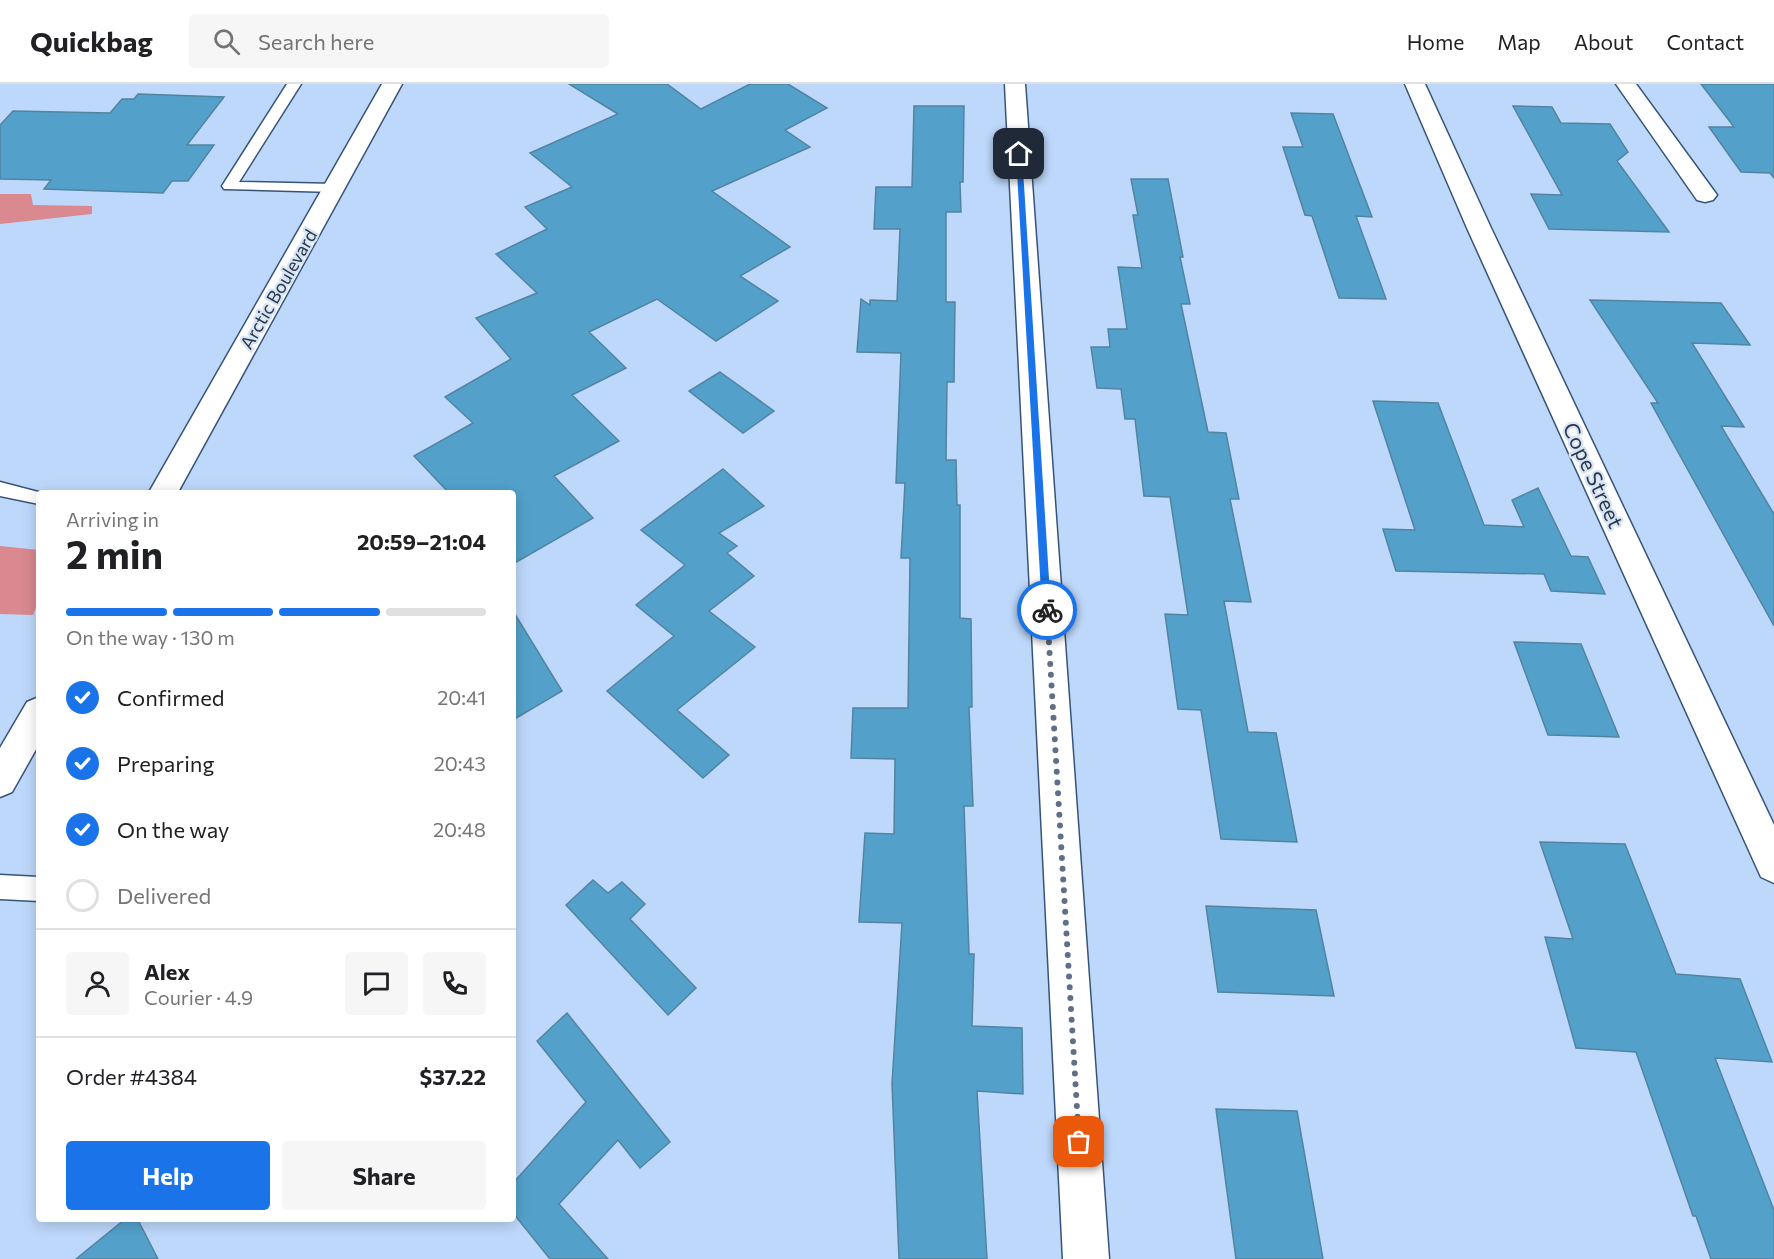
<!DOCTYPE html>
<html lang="en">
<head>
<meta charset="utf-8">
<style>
  body { margin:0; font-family:Commissioner,sans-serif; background:#f6f6f6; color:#202124; height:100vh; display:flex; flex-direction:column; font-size:22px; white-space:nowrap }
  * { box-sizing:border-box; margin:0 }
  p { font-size:20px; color:#757577 }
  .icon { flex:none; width:33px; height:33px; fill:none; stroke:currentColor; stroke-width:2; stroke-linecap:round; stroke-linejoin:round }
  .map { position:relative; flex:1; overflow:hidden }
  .drawer { position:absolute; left:36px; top:406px; width:480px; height:732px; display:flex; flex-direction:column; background:#fff; border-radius:6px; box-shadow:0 3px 15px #0003 }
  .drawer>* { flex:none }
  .pin { position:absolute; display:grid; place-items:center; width:51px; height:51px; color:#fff; margin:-26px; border-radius:12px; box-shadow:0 3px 9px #0006 }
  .courier { position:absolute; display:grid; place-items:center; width:60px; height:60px; margin:-30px; border:4px solid #1a73e8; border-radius:50%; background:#fff; color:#222; box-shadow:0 2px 8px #0007 }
  .overview em { font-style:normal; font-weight:700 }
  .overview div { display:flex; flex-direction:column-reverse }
  .overview { display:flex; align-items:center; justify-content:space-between; height:102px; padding:0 30px }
  h1 { font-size:39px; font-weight:700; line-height:45px }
  .bar { display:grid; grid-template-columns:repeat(4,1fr); gap:9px 6px; align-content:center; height:72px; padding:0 30px }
  .bar i { height:8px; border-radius:4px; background:#e0e0e0 }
  .bar .current { background:#1a73e8 }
  .bar p { grid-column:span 4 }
  .line { display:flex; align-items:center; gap:15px; padding:0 30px; border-top:2px solid #e0e0e0 }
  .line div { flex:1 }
  .round { display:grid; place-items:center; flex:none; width:63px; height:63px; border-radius:6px; background:#f6f6f6 }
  ol { padding:0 30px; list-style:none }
  li { display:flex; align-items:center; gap:18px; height:66px }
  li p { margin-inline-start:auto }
  li .icon { padding:6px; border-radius:50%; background:#1a73e8; color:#fff; stroke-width:4 }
  li:last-child { color:#757577 }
  li i { width:33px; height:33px; border:3px solid #e0e0e0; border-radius:50% }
  .primary-button { display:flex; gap:12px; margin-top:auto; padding:12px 30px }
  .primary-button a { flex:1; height:69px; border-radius:6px; background:#1a73e8; color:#fff; font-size:24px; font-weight:700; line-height:69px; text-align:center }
  .primary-button a+a { background:#f6f6f6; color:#202124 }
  header { display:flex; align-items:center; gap:36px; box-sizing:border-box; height:84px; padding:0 30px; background:#fff; border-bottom:2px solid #e0e0e0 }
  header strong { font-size:28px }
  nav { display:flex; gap:33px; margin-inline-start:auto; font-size:21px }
  .search { width:420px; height:54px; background:#f6f6f6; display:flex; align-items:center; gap:15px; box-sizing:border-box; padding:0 21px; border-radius:6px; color:#757577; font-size:22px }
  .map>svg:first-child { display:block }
  .forest { fill:#d9898f }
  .building { fill:#53a1cb; stroke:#5284a1; stroke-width:1.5 }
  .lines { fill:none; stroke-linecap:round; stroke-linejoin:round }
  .service-casing { stroke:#375478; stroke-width:3 }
  .minor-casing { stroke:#375478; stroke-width:3 }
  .secondary-casing { stroke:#375478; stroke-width:3 }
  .service { fill:#fff; fill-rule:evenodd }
  .minor { fill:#fff; fill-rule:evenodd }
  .secondary { fill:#fff; fill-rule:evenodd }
  .route { fill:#1a73e8 }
  .done { stroke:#5e6f87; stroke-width:6; stroke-dasharray:0 10.8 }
  .labels { text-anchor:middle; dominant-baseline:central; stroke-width:4.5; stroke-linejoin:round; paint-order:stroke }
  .far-street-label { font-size:18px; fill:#2a3748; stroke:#d7e4f6 }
  .street-label { font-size:21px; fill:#2a3748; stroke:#d7e4f6 }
</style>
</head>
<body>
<header>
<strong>Quickbag</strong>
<div class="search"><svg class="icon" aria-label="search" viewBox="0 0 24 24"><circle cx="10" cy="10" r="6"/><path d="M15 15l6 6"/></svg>Search here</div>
<nav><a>Home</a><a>Map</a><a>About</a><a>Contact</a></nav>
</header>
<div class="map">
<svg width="1774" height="1175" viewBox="0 0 1774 1175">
  <rect width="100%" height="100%" fill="#bed8fb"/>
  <!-- forest -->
  <path class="forest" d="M 0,110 L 31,110 L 33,121 L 92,122 L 92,130 L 0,140 Z
    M 0,462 L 39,466 L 39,516 L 33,531 L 0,530 Z"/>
  <!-- building -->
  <path class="building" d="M 569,0 L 667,0 L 701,25 L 750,0 L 788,0 L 827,24 L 785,46 L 810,63 L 712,107 L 790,163 L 740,192 L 778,217 L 716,257 L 657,215 L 589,248 L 626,284 L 572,311 L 619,357 L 554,392 L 593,434 L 513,480 L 513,410 L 450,410 L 414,372 L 473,339 L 445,313 L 511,275 L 476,234 L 537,209 L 496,170 L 547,145 L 525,123 L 572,103 L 530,69 L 618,30 Z
    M 1701,0 L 1774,0 L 1774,94 L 1770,89 L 1741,88 L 1709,43 L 1734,43 Z
    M 138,10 L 224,13 L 187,61 L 214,61 L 188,97 L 172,97 L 163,109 L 44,105 L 51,96 L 0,95 L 0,41 L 13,27 L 110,29 L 122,15 L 134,15 Z
    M 914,22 L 964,22 L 963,98 L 960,98 L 961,128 L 946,128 L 946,218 L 955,218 L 954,298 L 947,298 L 946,376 L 956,376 L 957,421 L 960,421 L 960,534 L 971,535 L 972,623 L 969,623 L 973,722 L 964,722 L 969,870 L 974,870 L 972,942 L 1022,944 L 1023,1010 L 977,1007 L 987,1175 L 899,1175 L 892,1000 L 902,839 L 859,838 L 865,749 L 894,750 L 895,675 L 851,674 L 853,624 L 908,624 L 910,474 L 901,474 L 905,399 L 896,399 L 901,269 L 857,268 L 861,215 L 870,221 L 870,216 L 897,217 L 900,145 L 874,145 L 876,103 L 912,103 Z
    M 1513,22 L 1552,23 L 1561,39 L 1610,40 L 1628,68 L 1617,77 L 1669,148 L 1549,145 L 1531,110 L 1562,111 Z
    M 1291,29 L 1333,30 L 1372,133 L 1356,132 L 1386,215 L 1339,214 L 1312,132 L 1305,131 L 1283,63 L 1303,63 Z
    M 1131,95 L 1168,95 L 1183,173 L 1180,173 L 1190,220 L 1181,220 L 1208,348 L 1226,349 L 1239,415 L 1230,415 L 1251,518 L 1224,517 L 1248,648 L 1276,649 L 1297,758 L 1221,755 L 1201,626 L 1178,625 L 1165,530 L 1188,531 L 1170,413 L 1144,412 L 1135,335 L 1125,335 L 1121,305 L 1097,304 L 1091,263 L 1110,263 L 1108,245 L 1127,245 L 1118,183 L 1142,184 L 1133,131 L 1138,131 Z
    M 1590,216 L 1721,219 L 1750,261 L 1692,259 L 1744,343 L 1721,342 L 1774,430 L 1774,542 L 1651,319 L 1658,319 Z
    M 720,288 L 774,327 L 743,349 L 689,307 Z
    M 1373,317 L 1438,319 L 1484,441 L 1524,443 L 1512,416 L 1538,404 L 1571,472 L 1588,473 L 1605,510 L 1551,507 L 1544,490 L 1396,487 L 1383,445 L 1415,446 Z
    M 723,385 L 764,422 L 719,449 L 737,462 L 727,469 L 754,492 L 709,527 L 755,563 L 677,626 L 729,671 L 703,694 L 607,607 L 674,552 L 636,521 L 685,481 L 641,446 Z
    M 513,527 L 562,607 L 513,636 Z
    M 1514,558 L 1581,560 L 1619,653 L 1548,651 Z
    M 1540,758 L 1625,760 L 1676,890 L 1740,895 L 1772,978 L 1715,974 L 1774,1126 L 1774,1175 L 1711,1175 L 1696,1132 L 1693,1132 L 1636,968 L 1576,964 L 1545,853 L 1573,855 Z
    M 593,796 L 608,809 L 622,798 L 645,820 L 630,835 L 696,904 L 668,931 L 566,821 Z
    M 1206,822 L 1316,826 L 1334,912 L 1218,908 Z
    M 567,929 L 670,1058 L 640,1084 L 618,1056 L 559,1120 L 608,1175 L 550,1175 L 513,1129 L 513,1099 L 586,1018 L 537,957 Z
    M 1216,1025 L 1297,1027 L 1323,1175 L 1236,1175 Z
    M 124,1136 L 138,1136 L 158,1175 L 76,1175 Z"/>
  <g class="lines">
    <!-- service casing -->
    <g class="service-casing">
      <path id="service" d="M 287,0 L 301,0 L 239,98 L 335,100 L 342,104 L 335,108 L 224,105 L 222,102 Z
        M 0,398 L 46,410 L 39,410 L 39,420 L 0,412 Z
        M 0,791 L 39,793 L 39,817 L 0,815 Z"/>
    </g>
    <!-- minor casing -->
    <g class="minor-casing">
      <path id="minor" d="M 1005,0 L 1025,0 L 1109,1175 L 1063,1175 Z
        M 1405,0 L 1425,0 L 1491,144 L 1774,741 L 1774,799 L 1761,793 L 1467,144 Z
        M 1616,0 L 1636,0 L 1717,111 L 1713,116 L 1705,118 L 1697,116 Z"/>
    </g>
    <!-- secondary casing -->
    <g class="secondary-casing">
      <path id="secondary" d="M 382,0 L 402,0 L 177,410 L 148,410 Z
        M 39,613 L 39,660 L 12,708 L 0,713 L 0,664 L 27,618 Z"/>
    </g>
    <!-- service -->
    <use href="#service" class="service"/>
    <!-- minor -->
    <use href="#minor" class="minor"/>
    <!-- secondary -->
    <use href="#secondary" class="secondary"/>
  </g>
  <!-- route -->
  <path class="route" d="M 1019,69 L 1022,70 L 1051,526 L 1047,530 L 1042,526 L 1016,70 Z"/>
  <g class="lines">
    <!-- done -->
    <path class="done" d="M 1047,526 L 1079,1058"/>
  </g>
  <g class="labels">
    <!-- far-street labels -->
    <g class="far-street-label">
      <text transform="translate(278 205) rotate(-60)">Arctic Boulevard</text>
    </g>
    <!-- street labels -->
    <g class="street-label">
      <text transform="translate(1594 391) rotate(65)">Cope Street</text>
    </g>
  </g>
</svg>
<div class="pin" style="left:1079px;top:1058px;background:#ea580c"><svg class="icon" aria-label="bag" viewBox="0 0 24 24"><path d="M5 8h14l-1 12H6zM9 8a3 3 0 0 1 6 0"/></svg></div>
<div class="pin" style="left:1019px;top:70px;background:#1f2937"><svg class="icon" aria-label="home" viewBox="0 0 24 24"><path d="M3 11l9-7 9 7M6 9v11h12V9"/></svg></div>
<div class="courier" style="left:1047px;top:526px"><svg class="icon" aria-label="bike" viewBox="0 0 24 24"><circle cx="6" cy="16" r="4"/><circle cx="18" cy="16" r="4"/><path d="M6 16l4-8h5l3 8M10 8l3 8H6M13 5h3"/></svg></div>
<section class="drawer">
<div class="overview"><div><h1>2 min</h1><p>Arriving in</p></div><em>20:59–21:04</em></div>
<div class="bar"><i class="current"></i><i class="current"></i><i class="current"></i><i></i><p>On the way · 130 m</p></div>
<ol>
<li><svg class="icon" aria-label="check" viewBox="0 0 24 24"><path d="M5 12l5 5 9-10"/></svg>Confirmed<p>20:41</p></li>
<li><svg class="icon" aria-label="check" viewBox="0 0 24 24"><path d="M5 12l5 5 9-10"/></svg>Preparing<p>20:43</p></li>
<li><svg class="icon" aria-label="check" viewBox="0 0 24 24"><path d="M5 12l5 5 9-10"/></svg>On the way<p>20:48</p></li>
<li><i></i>Delivered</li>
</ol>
<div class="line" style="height:108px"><a class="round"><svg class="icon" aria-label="person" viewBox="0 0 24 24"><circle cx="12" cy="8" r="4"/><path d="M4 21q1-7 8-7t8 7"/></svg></a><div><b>Alex</b><p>Courier · 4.9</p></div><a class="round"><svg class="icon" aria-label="chat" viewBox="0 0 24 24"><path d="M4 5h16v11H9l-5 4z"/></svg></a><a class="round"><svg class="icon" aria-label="phone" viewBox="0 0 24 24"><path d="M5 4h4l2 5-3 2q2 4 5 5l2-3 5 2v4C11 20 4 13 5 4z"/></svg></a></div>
<div class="line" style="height:78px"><div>Order #4384</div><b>$37.22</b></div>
<div class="primary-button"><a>Help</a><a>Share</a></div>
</section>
</div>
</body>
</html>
